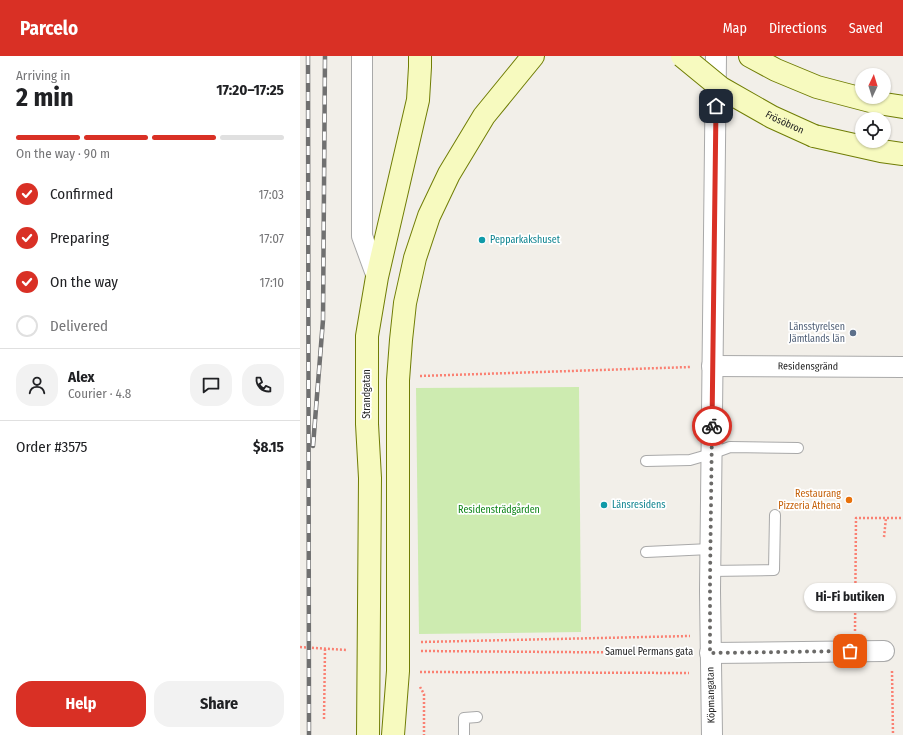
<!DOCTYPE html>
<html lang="en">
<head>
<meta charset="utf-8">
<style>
  body { margin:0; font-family:"Fira Sans Condensed",sans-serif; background:#f2f2f2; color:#202124; height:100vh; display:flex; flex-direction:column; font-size:15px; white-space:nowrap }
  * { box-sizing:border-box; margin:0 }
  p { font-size:13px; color:#757577 }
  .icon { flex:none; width:22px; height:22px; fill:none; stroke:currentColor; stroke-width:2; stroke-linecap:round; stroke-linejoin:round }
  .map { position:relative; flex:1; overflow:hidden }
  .sheet { display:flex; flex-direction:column; background:#fff; width:300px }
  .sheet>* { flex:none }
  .needle { width:26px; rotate:4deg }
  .controls { position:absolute; left:555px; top:12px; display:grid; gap:8px }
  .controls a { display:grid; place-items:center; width:36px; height:36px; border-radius:50%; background:#fff; box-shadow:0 1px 3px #0004; font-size:20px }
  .pin { position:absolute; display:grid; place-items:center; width:34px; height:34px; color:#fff; margin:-17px; border-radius:8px; box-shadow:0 2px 6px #0006 }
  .courier { position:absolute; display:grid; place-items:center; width:40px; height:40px; margin:-20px; border:3px solid #d93025; border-radius:50%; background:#fff; color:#222; box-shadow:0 1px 5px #0007 }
  .bubble { position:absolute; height:28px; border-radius:14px; background:#fff; box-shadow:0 1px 3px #0004; font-size:13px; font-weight:700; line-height:28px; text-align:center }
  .overview em { font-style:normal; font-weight:700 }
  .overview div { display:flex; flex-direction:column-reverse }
  .overview { display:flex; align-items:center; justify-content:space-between; height:68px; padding:0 16px }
  h1 { font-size:26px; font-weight:700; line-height:30px }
  .bar { display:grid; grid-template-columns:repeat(4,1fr); gap:6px 4px; align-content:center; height:48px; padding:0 16px }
  .bar i { height:5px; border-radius:3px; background:#e0e0e0 }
  .bar .active { background:#d93025 }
  .bar p { grid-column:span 4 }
  .line { display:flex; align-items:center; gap:10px; padding:0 16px; border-top:1px solid #e0e0e0 }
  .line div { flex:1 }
  .round { display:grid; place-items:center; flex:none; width:42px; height:42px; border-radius:16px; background:#f2f2f2 }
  ol { padding:0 16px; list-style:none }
  li { display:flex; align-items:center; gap:12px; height:44px }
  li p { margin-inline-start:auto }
  li .icon { padding:4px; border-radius:50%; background:#d93025; color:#fff; stroke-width:4 }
  li:last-child { color:#757577 }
  li i { width:22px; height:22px; border:2px solid #e0e0e0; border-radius:50% }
  .primary-button { display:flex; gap:8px; margin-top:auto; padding:8px 16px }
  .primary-button a { flex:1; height:46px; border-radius:16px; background:#d93025; color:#fff; font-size:16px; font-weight:700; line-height:46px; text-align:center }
  .primary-button a+a { background:#f2f2f2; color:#202124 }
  header { display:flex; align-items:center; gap:24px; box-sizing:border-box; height:56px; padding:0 20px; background:#d93025; color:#fff }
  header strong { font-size:19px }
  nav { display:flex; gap:22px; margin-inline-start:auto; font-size:14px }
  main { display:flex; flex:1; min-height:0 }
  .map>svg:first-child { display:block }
  .grass { fill:#cdebb0 }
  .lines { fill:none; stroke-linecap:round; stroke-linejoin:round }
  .service-casing { stroke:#a9a9a9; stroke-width:12 }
  .minor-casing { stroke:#a9a9a9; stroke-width:22 }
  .secondary-casing { stroke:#707d05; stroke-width:24 }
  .path { stroke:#fa8072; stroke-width:2.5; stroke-dasharray:2 2; stroke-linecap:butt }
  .service { stroke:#fff; stroke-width:10 }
  .minor { stroke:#fff; stroke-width:20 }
  .secondary { stroke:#f7fabf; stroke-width:22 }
  .rail-casing { stroke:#707070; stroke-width:4.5 }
  .rail { stroke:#fff; stroke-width:3; stroke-dasharray:9; stroke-linecap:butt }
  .secondary-bridge-casing { stroke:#707d05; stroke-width:24; stroke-linecap:butt }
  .secondary-bridge { stroke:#f7fabf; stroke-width:22 }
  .done { stroke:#6b6a68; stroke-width:4; stroke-dasharray:0 7.2 }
  .route { stroke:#d93025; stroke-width:5 }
  .culture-dot { fill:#0f9aa8; stroke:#fff; stroke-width:1.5 }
  .service-dot { fill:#5c6f8a; stroke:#fff; stroke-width:1.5 }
  .food-dot { fill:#e8710a; stroke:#fff; stroke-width:1.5 }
  .labels { text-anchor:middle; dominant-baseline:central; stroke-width:3.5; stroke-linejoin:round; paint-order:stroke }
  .street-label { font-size:10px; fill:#222; stroke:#fff }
  .culture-label { font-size:10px; fill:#0d838f; stroke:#fff; text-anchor:start }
  .service-label { font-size:10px; fill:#4e5e75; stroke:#fff; text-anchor:end }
  .food-label { font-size:10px; fill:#c56008; stroke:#fff; text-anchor:end }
  .park-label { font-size:10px; fill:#0c8416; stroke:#fff }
</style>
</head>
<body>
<header>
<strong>Parcelo</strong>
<nav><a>Map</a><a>Directions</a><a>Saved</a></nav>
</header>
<main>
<section class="sheet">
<div class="overview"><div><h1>2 min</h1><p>Arriving in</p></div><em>17:20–17:25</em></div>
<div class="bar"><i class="active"></i><i class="active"></i><i class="active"></i><i></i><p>On the way · 90 m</p></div>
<ol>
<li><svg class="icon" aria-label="check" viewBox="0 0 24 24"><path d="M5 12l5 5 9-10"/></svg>Confirmed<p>17:03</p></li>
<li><svg class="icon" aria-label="check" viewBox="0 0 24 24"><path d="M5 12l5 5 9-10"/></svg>Preparing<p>17:07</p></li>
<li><svg class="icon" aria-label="check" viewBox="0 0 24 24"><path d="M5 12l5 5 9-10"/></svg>On the way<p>17:10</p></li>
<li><i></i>Delivered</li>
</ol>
<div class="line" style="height:72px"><a class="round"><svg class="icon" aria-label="person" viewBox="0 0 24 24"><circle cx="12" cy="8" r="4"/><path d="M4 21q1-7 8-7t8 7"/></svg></a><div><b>Alex</b><p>Courier · 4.8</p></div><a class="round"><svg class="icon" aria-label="chat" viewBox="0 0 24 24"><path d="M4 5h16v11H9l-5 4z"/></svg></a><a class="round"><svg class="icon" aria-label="phone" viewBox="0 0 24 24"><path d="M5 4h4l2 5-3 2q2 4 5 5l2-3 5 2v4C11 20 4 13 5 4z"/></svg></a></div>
<div class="line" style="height:52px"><div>Order #3575</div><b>$8.15</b></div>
<div class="primary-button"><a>Help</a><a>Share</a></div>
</section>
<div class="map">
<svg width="603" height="679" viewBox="0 0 603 679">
  <rect width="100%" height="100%" fill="#f2efe9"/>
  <!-- grass -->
  <path class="grass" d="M 279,331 L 281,576 L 119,578 L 116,332 Z"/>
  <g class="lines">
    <!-- service casing -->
    <g class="service-casing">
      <path id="service" d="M 346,405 L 390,404 L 411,398 L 430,391 L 498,392
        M 346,496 L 410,493
        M 410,515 L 474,514 L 475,459
        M 164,679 L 164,662 L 177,661"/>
    </g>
    <!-- minor casing -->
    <g class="minor-casing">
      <g id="minor">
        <path d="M 62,0 L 62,180 L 77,221"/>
        <path id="s1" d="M 412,310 L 603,311"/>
        <path d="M 410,597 L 584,595"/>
        <path d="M 412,679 L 410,535 L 416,0"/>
      </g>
    </g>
    <!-- secondary casing -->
    <g class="secondary-casing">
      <path id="secondary" d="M 450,0 L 476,14 L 517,31 L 578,47 L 603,51
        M 514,80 L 581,95 L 603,98
        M 68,679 L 70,422 L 67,368 L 67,280 L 77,221 L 118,44 L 120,11 L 120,0
        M 93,679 L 98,615 L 98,324 L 101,284 L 105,247 L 115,202 L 129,160 L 149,118 L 184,60 L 233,0"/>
    </g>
    <!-- path -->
    <path class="path" d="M 120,320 L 391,311
      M 584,481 L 586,462
      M 555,575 L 556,462 L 603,462
      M 121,586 L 390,580
      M 0,591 L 46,594
      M 121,595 L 390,597
      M 592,615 L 593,679
      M 120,616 L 389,617
      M 120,631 L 124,638 L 124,679
      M 24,663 L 25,593"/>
    <!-- service -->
    <use href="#service" class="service"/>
    <!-- minor -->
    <use href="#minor" class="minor"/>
    <!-- secondary -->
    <use href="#secondary" class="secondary"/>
    <!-- rail casing -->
    <g class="rail-casing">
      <path id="rail" d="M 8,0 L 9,679
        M 13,390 L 23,264 L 25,0"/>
    </g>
    <!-- rail -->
    <use href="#rail" class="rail"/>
    <!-- secondary-bridge casing -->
    <g class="secondary-bridge-casing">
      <g id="secondary-bridge">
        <path id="s2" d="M 382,0 L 421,32 L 472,61 L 514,80"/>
      </g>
    </g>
    <!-- secondary-bridge -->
    <use href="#secondary-bridge" class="secondary-bridge"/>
  </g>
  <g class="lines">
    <!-- done -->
    <path class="done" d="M 412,370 L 410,525 L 410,597 L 550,595"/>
    <!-- route -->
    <path class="route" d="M 412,370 L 416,50"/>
  </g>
  <!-- markers -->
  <g class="culture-dot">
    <circle cx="182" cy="184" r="4"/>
    <circle cx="304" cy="449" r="4"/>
  </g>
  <circle class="service-dot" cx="553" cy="277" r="4"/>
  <circle class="food-dot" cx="549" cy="444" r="4"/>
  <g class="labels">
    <!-- street labels -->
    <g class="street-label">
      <text stroke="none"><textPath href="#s2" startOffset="123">Frösöbron</textPath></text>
      <text stroke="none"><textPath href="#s1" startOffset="96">Residensgränd</textPath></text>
      <text transform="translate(67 338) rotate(-90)">Strandgatan</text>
      <text x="349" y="596">Samuel Permans gata</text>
      <text transform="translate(411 639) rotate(-91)">Köpmangatan</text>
    </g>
    <!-- culture labels -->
    <g class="culture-label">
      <text x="190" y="184">Pepparkakshuset</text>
      <text x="312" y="449">Länsresidens</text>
    </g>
    <!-- service labels -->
    <g class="service-label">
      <text x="545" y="271">Länsstyrelsen<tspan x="545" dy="12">Jämtlands län</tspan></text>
    </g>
    <!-- food labels -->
    <g class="food-label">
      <text x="541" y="438">Restaurang<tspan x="541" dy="12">Pizzeria Athena</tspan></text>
    </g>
    <!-- park labels -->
    <g class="park-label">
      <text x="199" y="454">Residensträdgården</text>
    </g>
  </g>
</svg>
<div class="controls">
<a><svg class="needle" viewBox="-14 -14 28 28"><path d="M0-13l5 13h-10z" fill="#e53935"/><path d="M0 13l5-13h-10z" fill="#757577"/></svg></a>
<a><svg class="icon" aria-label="locate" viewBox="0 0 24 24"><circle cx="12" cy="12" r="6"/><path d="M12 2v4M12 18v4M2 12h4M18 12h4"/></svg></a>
</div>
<div class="pin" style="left:550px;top:595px;background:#ea580c"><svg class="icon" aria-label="bag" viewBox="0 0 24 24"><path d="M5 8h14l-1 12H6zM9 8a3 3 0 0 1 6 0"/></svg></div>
<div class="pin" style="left:416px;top:50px;background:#1f2937"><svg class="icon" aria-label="home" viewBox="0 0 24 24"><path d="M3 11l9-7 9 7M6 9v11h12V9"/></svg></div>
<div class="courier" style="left:412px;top:370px"><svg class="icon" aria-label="bike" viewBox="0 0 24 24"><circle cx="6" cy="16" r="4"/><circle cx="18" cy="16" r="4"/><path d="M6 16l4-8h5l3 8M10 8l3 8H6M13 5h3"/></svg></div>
<div class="bubble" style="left:504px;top:527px;width:92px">Hi-Fi butiken</div>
</div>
</main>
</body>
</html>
